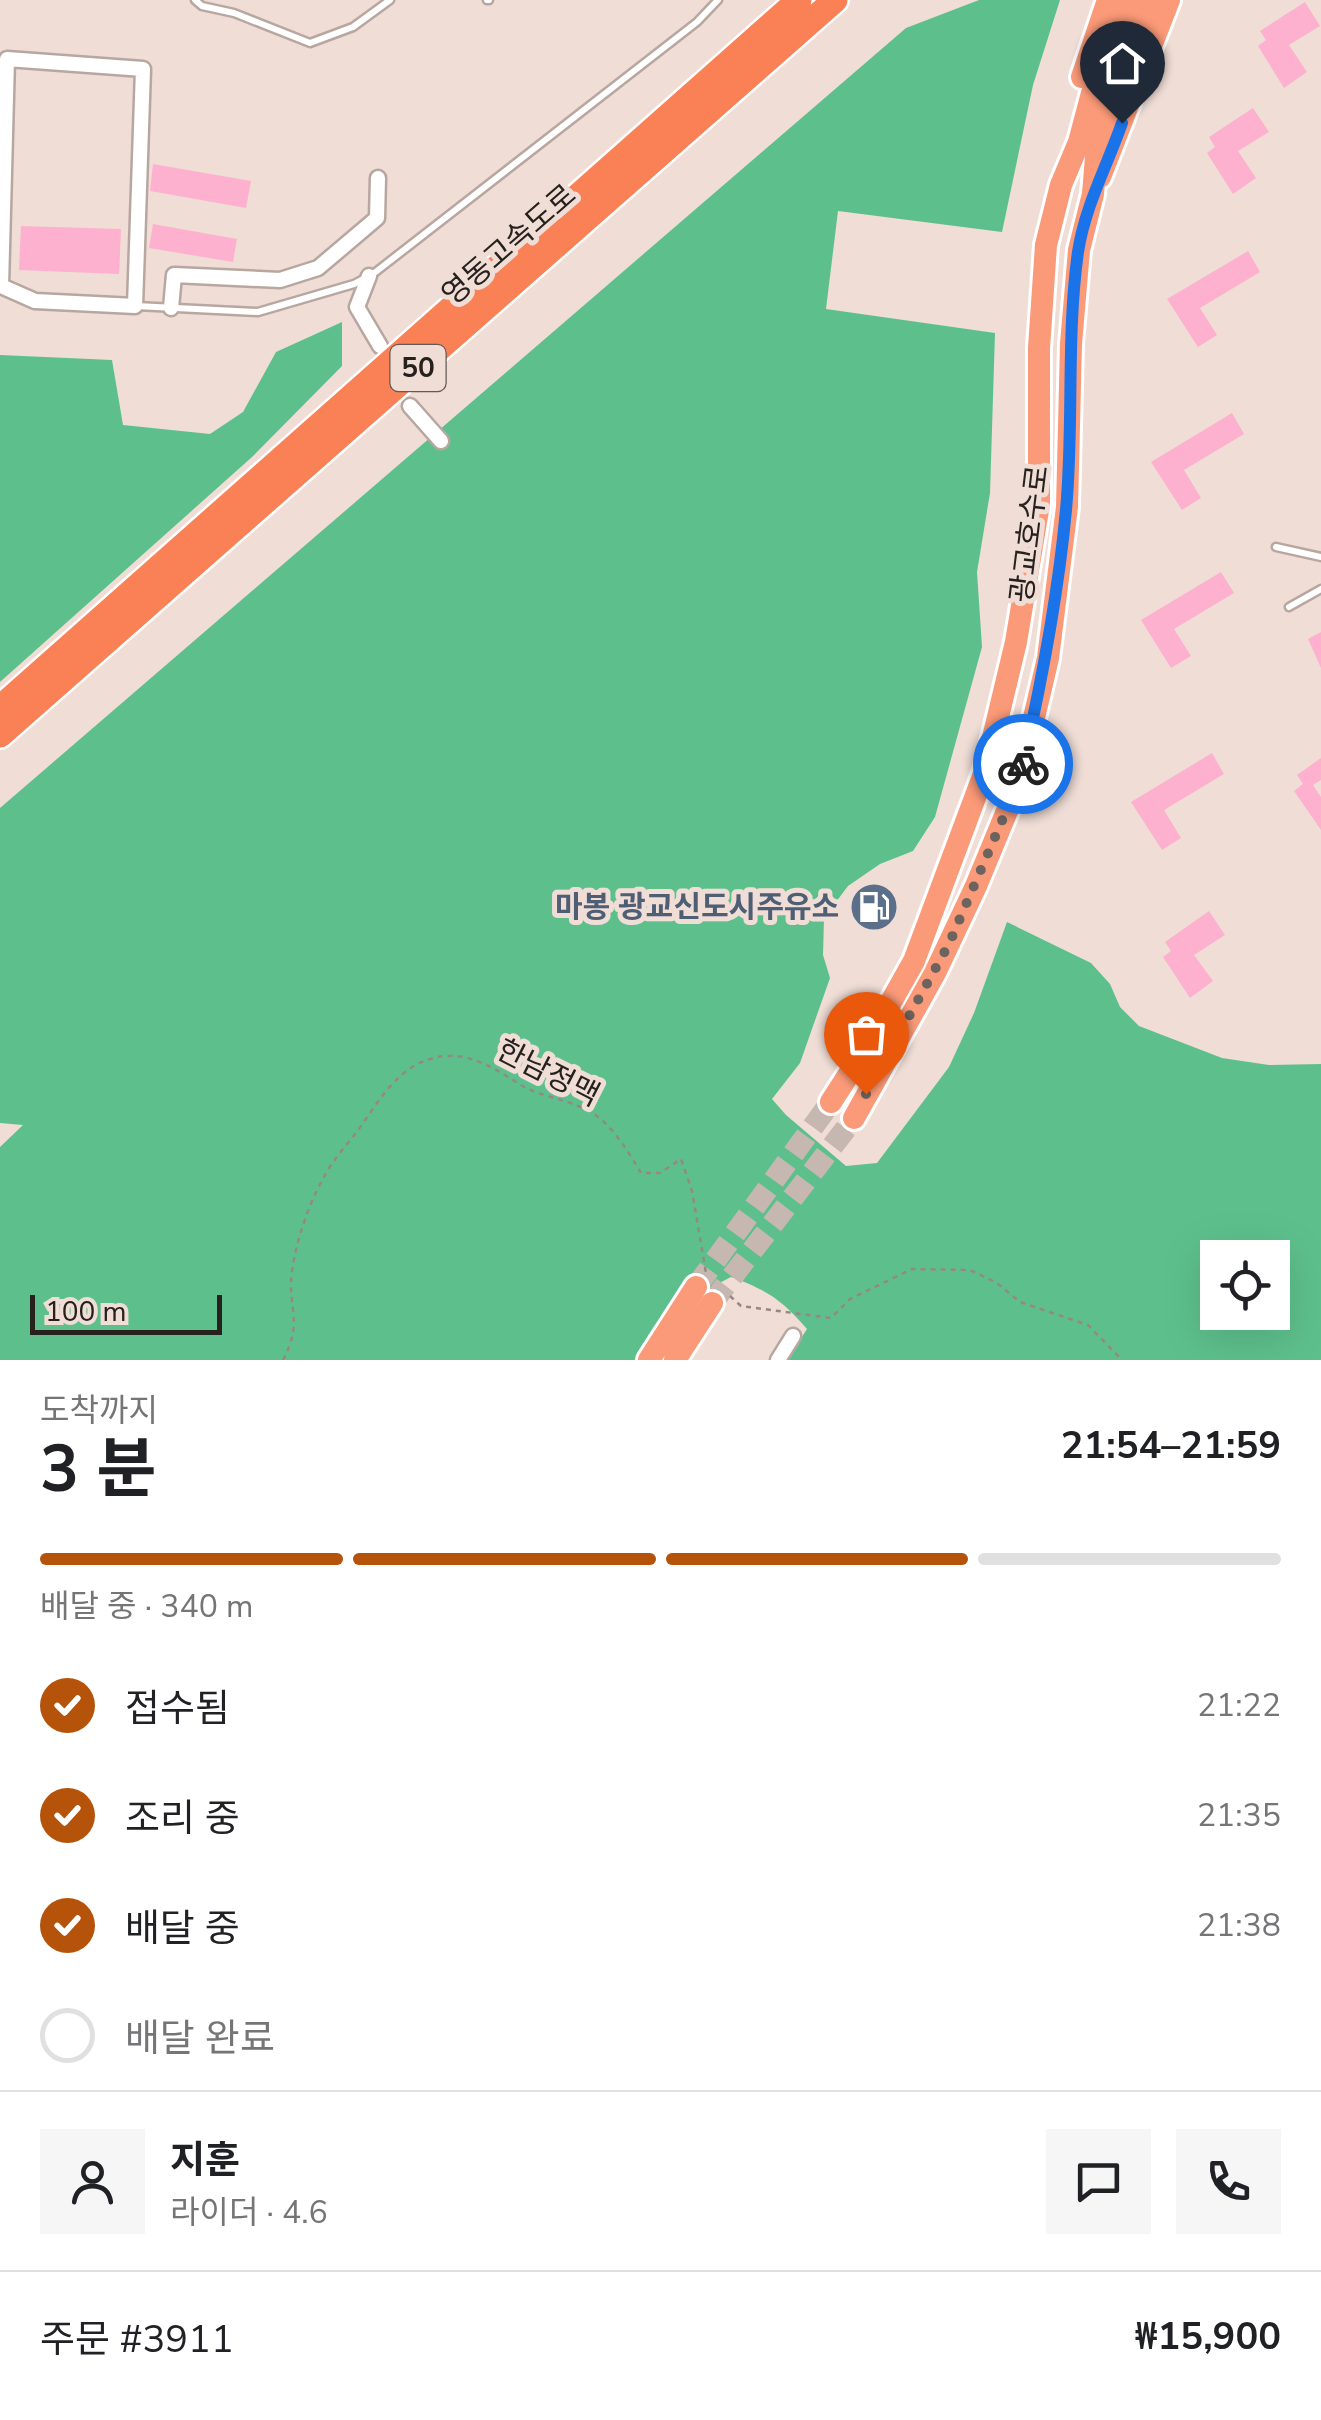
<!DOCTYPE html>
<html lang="ko">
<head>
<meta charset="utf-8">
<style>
  body { margin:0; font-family:"Nunito Sans","Noto Sans KR",sans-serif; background:#f6f6f6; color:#202124; height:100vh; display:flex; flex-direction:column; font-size:38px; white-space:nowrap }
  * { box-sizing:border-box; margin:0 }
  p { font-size:32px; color:#757577 }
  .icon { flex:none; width:55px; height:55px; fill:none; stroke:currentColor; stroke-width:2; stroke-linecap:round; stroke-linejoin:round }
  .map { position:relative; height:1360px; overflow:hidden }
  .sheet { display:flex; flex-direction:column; background:#fff; flex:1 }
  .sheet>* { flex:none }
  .tools { position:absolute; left:1200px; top:1240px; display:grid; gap:20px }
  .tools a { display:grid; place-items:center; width:90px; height:90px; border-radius:0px; background:#fff; box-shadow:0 10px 40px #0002; font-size:50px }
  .scale { position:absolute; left:30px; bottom:25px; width:192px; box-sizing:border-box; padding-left:10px; border:5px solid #27211e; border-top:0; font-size:28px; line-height:35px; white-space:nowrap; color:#27211e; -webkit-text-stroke:8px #efddd6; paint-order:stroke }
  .pin { position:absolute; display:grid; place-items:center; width:85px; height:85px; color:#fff; margin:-102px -42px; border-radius:50% 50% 50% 0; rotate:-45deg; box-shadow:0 0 10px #0007 }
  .pin .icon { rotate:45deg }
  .courier { position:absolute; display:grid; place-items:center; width:100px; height:100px; margin:-50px; border:8px solid #1a73e8; border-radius:50%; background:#fff; color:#222; box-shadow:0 2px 12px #0007 }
  .summary em { font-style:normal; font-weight:700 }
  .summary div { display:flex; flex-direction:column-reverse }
  .summary { display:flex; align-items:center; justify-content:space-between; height:170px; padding:0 40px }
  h1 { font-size:65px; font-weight:700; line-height:75px }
  .bar { display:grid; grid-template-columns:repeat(4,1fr); gap:15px 10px; align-content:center; height:120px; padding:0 40px }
  .bar i { height:12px; border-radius:8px; background:#e0e0e0 }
  .bar .current { background:#b45309 }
  .bar p { grid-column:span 4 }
  .line { display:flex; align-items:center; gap:25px; padding:0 40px; border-top:2px solid #e0e0e0 }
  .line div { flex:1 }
  .round { display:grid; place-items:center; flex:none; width:105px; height:105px; border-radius:0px; background:#f6f6f6 }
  ol { padding:0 40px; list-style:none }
  li { display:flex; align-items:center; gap:30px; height:110px }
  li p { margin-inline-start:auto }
  li .icon { padding:10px; border-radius:50%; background:#b45309; color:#fff; stroke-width:4 }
  li:last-child { color:#757577 }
  li i { width:55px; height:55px; border:5px solid #e0e0e0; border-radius:50% }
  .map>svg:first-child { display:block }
  .forest { fill:#5dc08c; fill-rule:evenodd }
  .building { fill:#fdb1cf }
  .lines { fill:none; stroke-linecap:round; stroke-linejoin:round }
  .trunk-tunnel { stroke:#c7b7b1; stroke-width:22; stroke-dasharray:22 11; stroke-linecap:butt }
  .service-casing { stroke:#b8a7a0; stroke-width:11 }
  .minor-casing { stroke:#b8a7a0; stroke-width:19 }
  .trunk-casing { stroke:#fff; stroke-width:28 }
  .motorway-casing { stroke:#fff; stroke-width:30 }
  .path { stroke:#958883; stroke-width:2.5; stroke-dasharray:5 5; stroke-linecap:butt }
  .service { stroke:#fff; stroke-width:6 }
  .minor { stroke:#fff; stroke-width:14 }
  .trunk { stroke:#fb9a78; stroke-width:22 }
  .motorway { stroke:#fa8056; stroke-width:25 }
  .done { stroke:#6d635e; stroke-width:10; stroke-dasharray:0 18 }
  .route { stroke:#1a73e8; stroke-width:12 }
  .labels { text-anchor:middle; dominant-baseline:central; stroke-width:10; stroke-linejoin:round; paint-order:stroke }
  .shield { fill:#efddd6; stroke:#635955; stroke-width:2.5 }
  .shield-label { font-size:28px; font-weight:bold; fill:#27211e }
  .street-label { font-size:30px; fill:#27211e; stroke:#efddd6 }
  .service-label { font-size:30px; font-weight:bold; fill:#4e5e75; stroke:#efddd6; text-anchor:end }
</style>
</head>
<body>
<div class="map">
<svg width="1321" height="1360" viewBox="0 0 1321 1360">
  <rect width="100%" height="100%" fill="#efddd6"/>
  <!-- forest -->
  <path class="forest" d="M 979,0 L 1060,0 L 1033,85 L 1002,232 L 838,211 L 826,309 L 995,333 L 990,493 L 977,572 L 982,647 L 935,817 L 913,851 L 880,864 L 848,886 L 824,918 L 823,955 L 830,978 L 800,1063 L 772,1099 L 786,1115 L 846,1166 L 877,1163 L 949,1067 L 974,1013 L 1007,922 L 1091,963 L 1110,984 L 1120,1007 L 1139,1026 L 1222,1058 L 1269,1065 L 1321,1064 L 1321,1360 L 787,1360 L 807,1329 C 782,1300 767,1290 731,1277 L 671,1308 L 636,1360 L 0,1360 L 0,1147 L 23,1125 L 0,1123 L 0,808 L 906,28 ZM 1218,1258 L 1272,1258 L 1272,1312 L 1218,1312 Z
    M 342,322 L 342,366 L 252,457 L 0,682 L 0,355 L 112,360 L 123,425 L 210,434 L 243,412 L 276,352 Z"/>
  <!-- building -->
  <path class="building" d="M 1305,2 L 1320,26 L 1289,45 L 1307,72 L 1284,88 L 1258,46 L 1266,40 L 1260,31 Z
    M 1253,108 L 1269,132 L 1238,151 L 1256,178 L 1233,194 L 1207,153 L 1215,147 L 1209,137 Z
    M 153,164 L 251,181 L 246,208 L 150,191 Z
    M 153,224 L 237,239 L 233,262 L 149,248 Z
    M 21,226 L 121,229 L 119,274 L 19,270 Z
    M 1248,251 L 1260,272 L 1200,308 L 1217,335 L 1198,347 L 1167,299 Z
    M 1232,413 L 1244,434 L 1184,470 L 1201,498 L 1182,510 L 1151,462 Z
    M 1221,572 L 1234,593 L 1174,629 L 1191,656 L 1171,668 L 1141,620 Z
    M 1321,632 L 1321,668 L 1308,639 Z
    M 1212,753 L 1224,774 L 1164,810 L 1181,838 L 1162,850 L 1131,802 Z
    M 1321,758 L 1321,780 L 1313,785 L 1321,797 L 1321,830 L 1294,791 L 1303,784 L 1297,775 Z
    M 1209,911 L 1225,935 L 1194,955 L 1213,981 L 1190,998 L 1163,957 L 1171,951 L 1165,942 Z"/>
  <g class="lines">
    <!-- trunk-tunnel -->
    <path class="trunk-tunnel" d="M 696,1287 L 831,1102
      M 712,1303 L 854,1118"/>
    <!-- service casing -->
    <g class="service-casing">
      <path id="service" d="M 195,0 L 202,6 L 234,13 L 310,43 L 353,27 L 390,0
        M 487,0 L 489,0
        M 136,306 L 258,312 L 354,284 L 373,274 L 697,22 L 718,0
        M 1276,547 L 1321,557
        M 1289,607 L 1321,589"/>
    </g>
    <!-- minor casing -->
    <g class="minor-casing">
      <path id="minor" d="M 7,59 L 143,69 L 135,306 L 35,301 L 1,286 Z
        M 369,276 L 357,307 L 380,346
        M 171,308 L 174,275 L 280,280 L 318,268 L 377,218 L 378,178
        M 410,406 L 441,441
        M 778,1360 L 793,1336"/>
    </g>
    <!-- trunk casing -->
    <g class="trunk-casing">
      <path id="trunk" d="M 1082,77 L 1108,0
        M 1100,177 L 1169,0
        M 831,1102 L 860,1057 L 914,961 L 985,771 L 1016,642 L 1039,504 L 1039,348 L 1046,245 L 1061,185 L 1079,142 L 1092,93 L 1127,0
        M 854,1118 L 935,973 L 976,886 L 1019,782 L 1048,658 L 1067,507 L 1071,344 L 1079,250 L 1093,194 L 1097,145 L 1148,0
        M 649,1360 L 696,1287
        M 675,1360 L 712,1303"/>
    </g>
    <!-- motorway casing -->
    <g class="motorway-casing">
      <path id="motorway" d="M 0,708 L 799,0
        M 0,735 L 835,0"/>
    </g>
    <!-- path -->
    <path class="path" d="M 730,1296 L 741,1306 L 831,1318 L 850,1299 L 912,1269 L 970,1270 L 997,1283 L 1020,1302 L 1088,1325 L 1122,1360
      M 283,1360 C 304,1320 287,1309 292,1271 C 296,1241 309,1203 324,1177 C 332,1161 345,1147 356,1133 C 376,1106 395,1069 430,1059 C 462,1049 490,1065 516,1082 C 538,1097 564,1098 587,1110 C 610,1121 628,1151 641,1173 L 660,1173 L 681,1159 L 692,1191 L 706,1273"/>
    <!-- service -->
    <use href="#service" class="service"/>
    <!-- minor -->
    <use href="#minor" class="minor"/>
    <!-- trunk -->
    <use href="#trunk" class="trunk"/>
    <!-- motorway -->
    <use href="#motorway" class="motorway"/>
  </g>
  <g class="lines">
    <!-- done -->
    <path class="done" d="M 866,1094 L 949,944 L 1004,816 L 1023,764"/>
    <!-- route -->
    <path class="route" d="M 1023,764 C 1042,680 1058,596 1066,510 C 1074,424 1066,337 1078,252 C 1085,206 1107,166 1122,123"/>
  </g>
  <!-- icons -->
  <defs>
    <g id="fuel-disc" transform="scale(2.5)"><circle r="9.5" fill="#5c6f8a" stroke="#efddd6"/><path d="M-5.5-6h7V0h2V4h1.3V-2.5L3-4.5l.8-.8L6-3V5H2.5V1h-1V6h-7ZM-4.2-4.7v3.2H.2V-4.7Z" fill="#fff"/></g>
  </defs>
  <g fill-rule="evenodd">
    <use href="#fuel-disc" x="874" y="907"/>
  </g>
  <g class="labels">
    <!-- shield labels -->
    <rect class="shield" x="390.5" y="345" width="55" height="46" rx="8"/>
    <g class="shield-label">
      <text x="418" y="368">50</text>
    </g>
    <!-- street labels -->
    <g class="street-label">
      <text transform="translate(509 245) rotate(-41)">영동고속도로</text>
      <text transform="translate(1030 534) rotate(-83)">광교호수로</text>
      <text transform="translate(548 1073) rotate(27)">한남정맥</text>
    </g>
    <!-- service labels -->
    <g class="service-label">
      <text x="839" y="907">마봉 광교신도시주유소</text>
    </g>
  </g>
</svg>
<div class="tools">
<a><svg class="icon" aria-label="locate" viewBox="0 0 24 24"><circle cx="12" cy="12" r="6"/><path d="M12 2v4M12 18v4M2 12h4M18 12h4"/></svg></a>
</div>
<div class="scale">100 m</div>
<div class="pin" style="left:866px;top:1094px;background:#ea580c"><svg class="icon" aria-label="bag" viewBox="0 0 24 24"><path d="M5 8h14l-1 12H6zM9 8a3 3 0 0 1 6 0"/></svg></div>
<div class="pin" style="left:1122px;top:123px;background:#1f2937"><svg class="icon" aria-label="home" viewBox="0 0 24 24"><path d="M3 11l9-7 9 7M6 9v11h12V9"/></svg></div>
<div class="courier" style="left:1023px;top:764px"><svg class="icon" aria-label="bike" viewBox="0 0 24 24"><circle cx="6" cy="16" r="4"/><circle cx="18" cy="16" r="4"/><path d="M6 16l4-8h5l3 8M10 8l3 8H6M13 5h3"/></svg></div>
</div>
<section class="sheet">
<div class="summary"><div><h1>3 분</h1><p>도착까지</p></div><em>21:54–21:59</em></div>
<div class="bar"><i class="current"></i><i class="current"></i><i class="current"></i><i></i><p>배달 중 · 340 m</p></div>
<ol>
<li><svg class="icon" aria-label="check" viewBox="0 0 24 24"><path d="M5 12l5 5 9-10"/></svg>접수됨<p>21:22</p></li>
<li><svg class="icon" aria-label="check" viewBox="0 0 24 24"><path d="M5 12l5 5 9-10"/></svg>조리 중<p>21:35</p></li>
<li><svg class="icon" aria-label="check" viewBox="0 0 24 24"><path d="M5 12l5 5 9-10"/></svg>배달 중<p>21:38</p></li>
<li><i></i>배달 완료</li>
</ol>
<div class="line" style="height:180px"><a class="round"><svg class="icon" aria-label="person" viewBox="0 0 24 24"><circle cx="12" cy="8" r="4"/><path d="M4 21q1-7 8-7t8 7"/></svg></a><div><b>지훈</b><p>라이더 · 4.6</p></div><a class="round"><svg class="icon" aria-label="chat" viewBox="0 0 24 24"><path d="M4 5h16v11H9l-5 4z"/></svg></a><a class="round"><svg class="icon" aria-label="phone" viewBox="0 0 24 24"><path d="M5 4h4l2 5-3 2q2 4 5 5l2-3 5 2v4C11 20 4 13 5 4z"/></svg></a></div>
<div class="line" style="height:130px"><div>주문 #3911</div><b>₩15,900</b></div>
</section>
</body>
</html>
